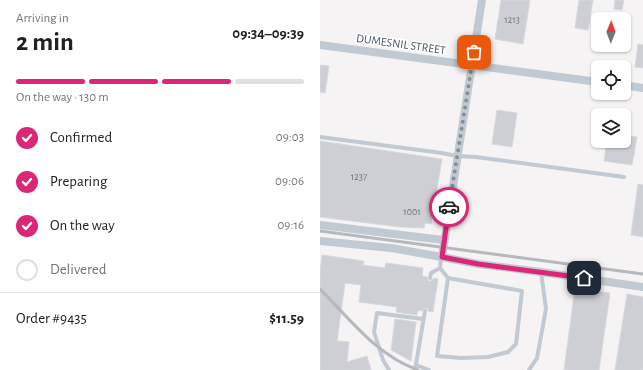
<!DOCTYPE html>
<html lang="en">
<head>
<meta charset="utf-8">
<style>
  body { margin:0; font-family:"Alegreya Sans",sans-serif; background:#f6f6f6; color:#202124; height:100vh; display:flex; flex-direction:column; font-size:15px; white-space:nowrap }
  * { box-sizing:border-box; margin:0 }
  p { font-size:13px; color:#757577 }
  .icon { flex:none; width:22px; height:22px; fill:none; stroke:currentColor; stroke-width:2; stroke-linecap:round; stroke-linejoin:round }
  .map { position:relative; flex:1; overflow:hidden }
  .sheet { display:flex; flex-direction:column; background:#fff; width:320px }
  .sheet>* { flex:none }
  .needle { width:26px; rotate:1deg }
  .tools { position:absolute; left:271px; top:12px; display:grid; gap:8px }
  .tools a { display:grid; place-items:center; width:40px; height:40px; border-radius:6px; background:#fff; box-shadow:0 1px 3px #0004; font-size:20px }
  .pin { position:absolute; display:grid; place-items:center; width:34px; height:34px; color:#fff; margin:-17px; border-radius:8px; box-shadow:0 2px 6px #0006 }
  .courier { position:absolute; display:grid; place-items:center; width:40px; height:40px; margin:-20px; border:3px solid #db2777; border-radius:50%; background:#fff; color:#222; box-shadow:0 1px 5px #0007 }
  .overview em { font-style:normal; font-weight:600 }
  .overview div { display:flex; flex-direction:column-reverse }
  .overview { display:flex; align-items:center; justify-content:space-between; height:68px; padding:0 16px }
  h1 { font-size:26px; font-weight:600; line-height:30px }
  .bar { display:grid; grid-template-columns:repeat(4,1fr); gap:6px 4px; align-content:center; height:48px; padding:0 16px }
  .bar i { height:5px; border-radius:3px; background:#e0e0e0 }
  .bar .selected { background:#db2777 }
  .bar p { grid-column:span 4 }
  .line { display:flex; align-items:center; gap:10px; padding:0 16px; border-top:1px solid #e0e0e0 }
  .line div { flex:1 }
  ol { padding:0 16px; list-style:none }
  li { display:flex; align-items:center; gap:12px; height:44px }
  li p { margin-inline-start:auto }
  li .icon { padding:4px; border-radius:50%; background:#db2777; color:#fff; stroke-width:4 }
  li:last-child { color:#757577 }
  li i { width:22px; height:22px; border:2px solid #e0e0e0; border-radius:50% }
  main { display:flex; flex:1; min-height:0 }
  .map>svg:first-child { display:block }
  .building { fill:#cdcfd5; stroke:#d7d9de }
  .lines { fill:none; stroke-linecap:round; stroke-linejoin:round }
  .lane { stroke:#c1cad2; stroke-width:4 }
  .street { stroke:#c1cad2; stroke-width:8 }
  .rail { stroke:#b5b8bd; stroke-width:3 }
  .done { stroke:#868d94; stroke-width:4; stroke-dasharray:0 7.2 }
  .route { stroke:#db2777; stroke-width:5 }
  .labels { text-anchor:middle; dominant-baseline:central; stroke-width:3.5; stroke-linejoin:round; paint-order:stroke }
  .number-label { font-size:10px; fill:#6b747e }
  .street-label { font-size:12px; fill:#4a5661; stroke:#fff }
</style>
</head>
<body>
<main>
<section class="sheet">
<div class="overview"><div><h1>2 min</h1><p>Arriving in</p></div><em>09:34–09:39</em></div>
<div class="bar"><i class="selected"></i><i class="selected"></i><i class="selected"></i><i></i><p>On the way · 130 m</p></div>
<ol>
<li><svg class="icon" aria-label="check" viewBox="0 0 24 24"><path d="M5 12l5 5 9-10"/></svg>Confirmed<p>09:03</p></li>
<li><svg class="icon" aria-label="check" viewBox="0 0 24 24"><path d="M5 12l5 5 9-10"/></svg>Preparing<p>09:06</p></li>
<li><svg class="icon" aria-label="check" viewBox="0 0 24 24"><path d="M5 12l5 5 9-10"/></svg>On the way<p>09:16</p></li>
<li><i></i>Delivered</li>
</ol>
<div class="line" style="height:52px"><div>Order #9435</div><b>$11.59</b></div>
</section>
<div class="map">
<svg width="323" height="370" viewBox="0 0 323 370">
  <rect width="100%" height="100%" fill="#f5f3f3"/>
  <!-- building -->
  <path class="building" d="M 181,0 L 210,0 L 203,44 L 175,39 Z
    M 259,0 L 273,0 L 268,30 L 255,28 Z
    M 295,0 L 304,0 L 302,10 L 294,9 Z
    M 318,44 L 323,45 L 323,68 L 315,67 Z
    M 0,65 L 9,66 L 5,93 L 0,92 Z
    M 177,110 L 197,113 L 192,147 L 172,144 Z
    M 304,135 L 317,137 L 312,165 L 284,161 L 287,141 L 304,141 Z
    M 0,141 L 122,159 L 111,224 L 105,223 L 104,228 L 80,227 L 0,217 Z
    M 318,184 L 323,185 L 323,237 L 311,235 Z
    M 2,255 L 44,261 L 43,265 L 65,268 L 66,263 L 103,268 L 102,276 L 107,277 L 108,281 L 111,281 L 114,278 L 118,279 L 113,312 L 108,311 L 108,309 L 104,308 L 102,311 L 98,310 L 97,315 L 76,312 L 77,307 L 39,302 L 41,285 L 25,283 L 17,341 L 29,342 L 27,362 L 47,356 L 51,370 L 0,370 L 0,272 Z
    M 255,288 L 290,293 L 279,370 L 244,370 Z
    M 307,294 L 323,297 L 323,370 L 295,370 Z
    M 75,319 L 96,322 L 91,361 L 71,350 Z"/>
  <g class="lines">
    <!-- lane -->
    <path class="lane" d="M 0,137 L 122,153 L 137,156 L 156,157 L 304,177
      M 121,257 L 120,268 L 128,278 L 202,291 L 196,344 L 188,352 L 168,357 L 141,358 L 117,356 L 128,278
      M 110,278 L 111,273 L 120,268
      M 96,365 L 109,370
      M 69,370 L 63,360 L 54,332 L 57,313 L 103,319
      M 95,370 L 105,311
      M 209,370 L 217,358 L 226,309 L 221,272"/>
    <!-- street -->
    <path class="street" d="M 162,0 L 122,257 L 158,264 L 221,272 L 323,287
      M 0,45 L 278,82
      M 304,85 L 323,88
      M 0,225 L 123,240
      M 0,241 L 71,248 L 122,257"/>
    <!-- rail -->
    <path class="rail" d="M 0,231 L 323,274
      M 0,289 C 29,318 57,356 98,370"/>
  </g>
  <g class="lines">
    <!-- done -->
    <path class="done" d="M 129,207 L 154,52"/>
    <!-- route -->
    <path class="route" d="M 129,207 L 122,257 L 158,264 L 264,278"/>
  </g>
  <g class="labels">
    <!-- number labels -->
    <g class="number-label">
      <text x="192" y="20">1213</text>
      <text x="39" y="177">1237</text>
      <text x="92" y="212">1001</text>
    </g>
    <!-- street labels -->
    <g class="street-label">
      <text transform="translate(81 44) rotate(8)">DUMESNIL STREET</text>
    </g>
  </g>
</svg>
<div class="tools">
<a><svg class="needle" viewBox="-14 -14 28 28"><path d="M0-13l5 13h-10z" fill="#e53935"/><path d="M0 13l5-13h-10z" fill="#757577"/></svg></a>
<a><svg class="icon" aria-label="locate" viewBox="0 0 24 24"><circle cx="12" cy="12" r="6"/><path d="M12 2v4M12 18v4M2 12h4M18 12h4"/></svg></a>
<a><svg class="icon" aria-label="layers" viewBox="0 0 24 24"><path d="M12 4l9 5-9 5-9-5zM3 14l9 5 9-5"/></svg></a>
</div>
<div class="pin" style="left:154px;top:52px;background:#ea580c"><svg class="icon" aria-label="bag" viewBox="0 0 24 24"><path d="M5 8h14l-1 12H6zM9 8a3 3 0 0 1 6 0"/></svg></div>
<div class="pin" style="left:264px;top:278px;background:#1f2937"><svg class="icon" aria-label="home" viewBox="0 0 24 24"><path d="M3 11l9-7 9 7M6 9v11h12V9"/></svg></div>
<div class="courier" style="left:129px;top:207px"><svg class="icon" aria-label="car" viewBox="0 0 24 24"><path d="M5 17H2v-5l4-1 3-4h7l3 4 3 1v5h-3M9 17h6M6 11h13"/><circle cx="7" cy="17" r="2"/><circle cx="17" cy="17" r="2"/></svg></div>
</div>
</main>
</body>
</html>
